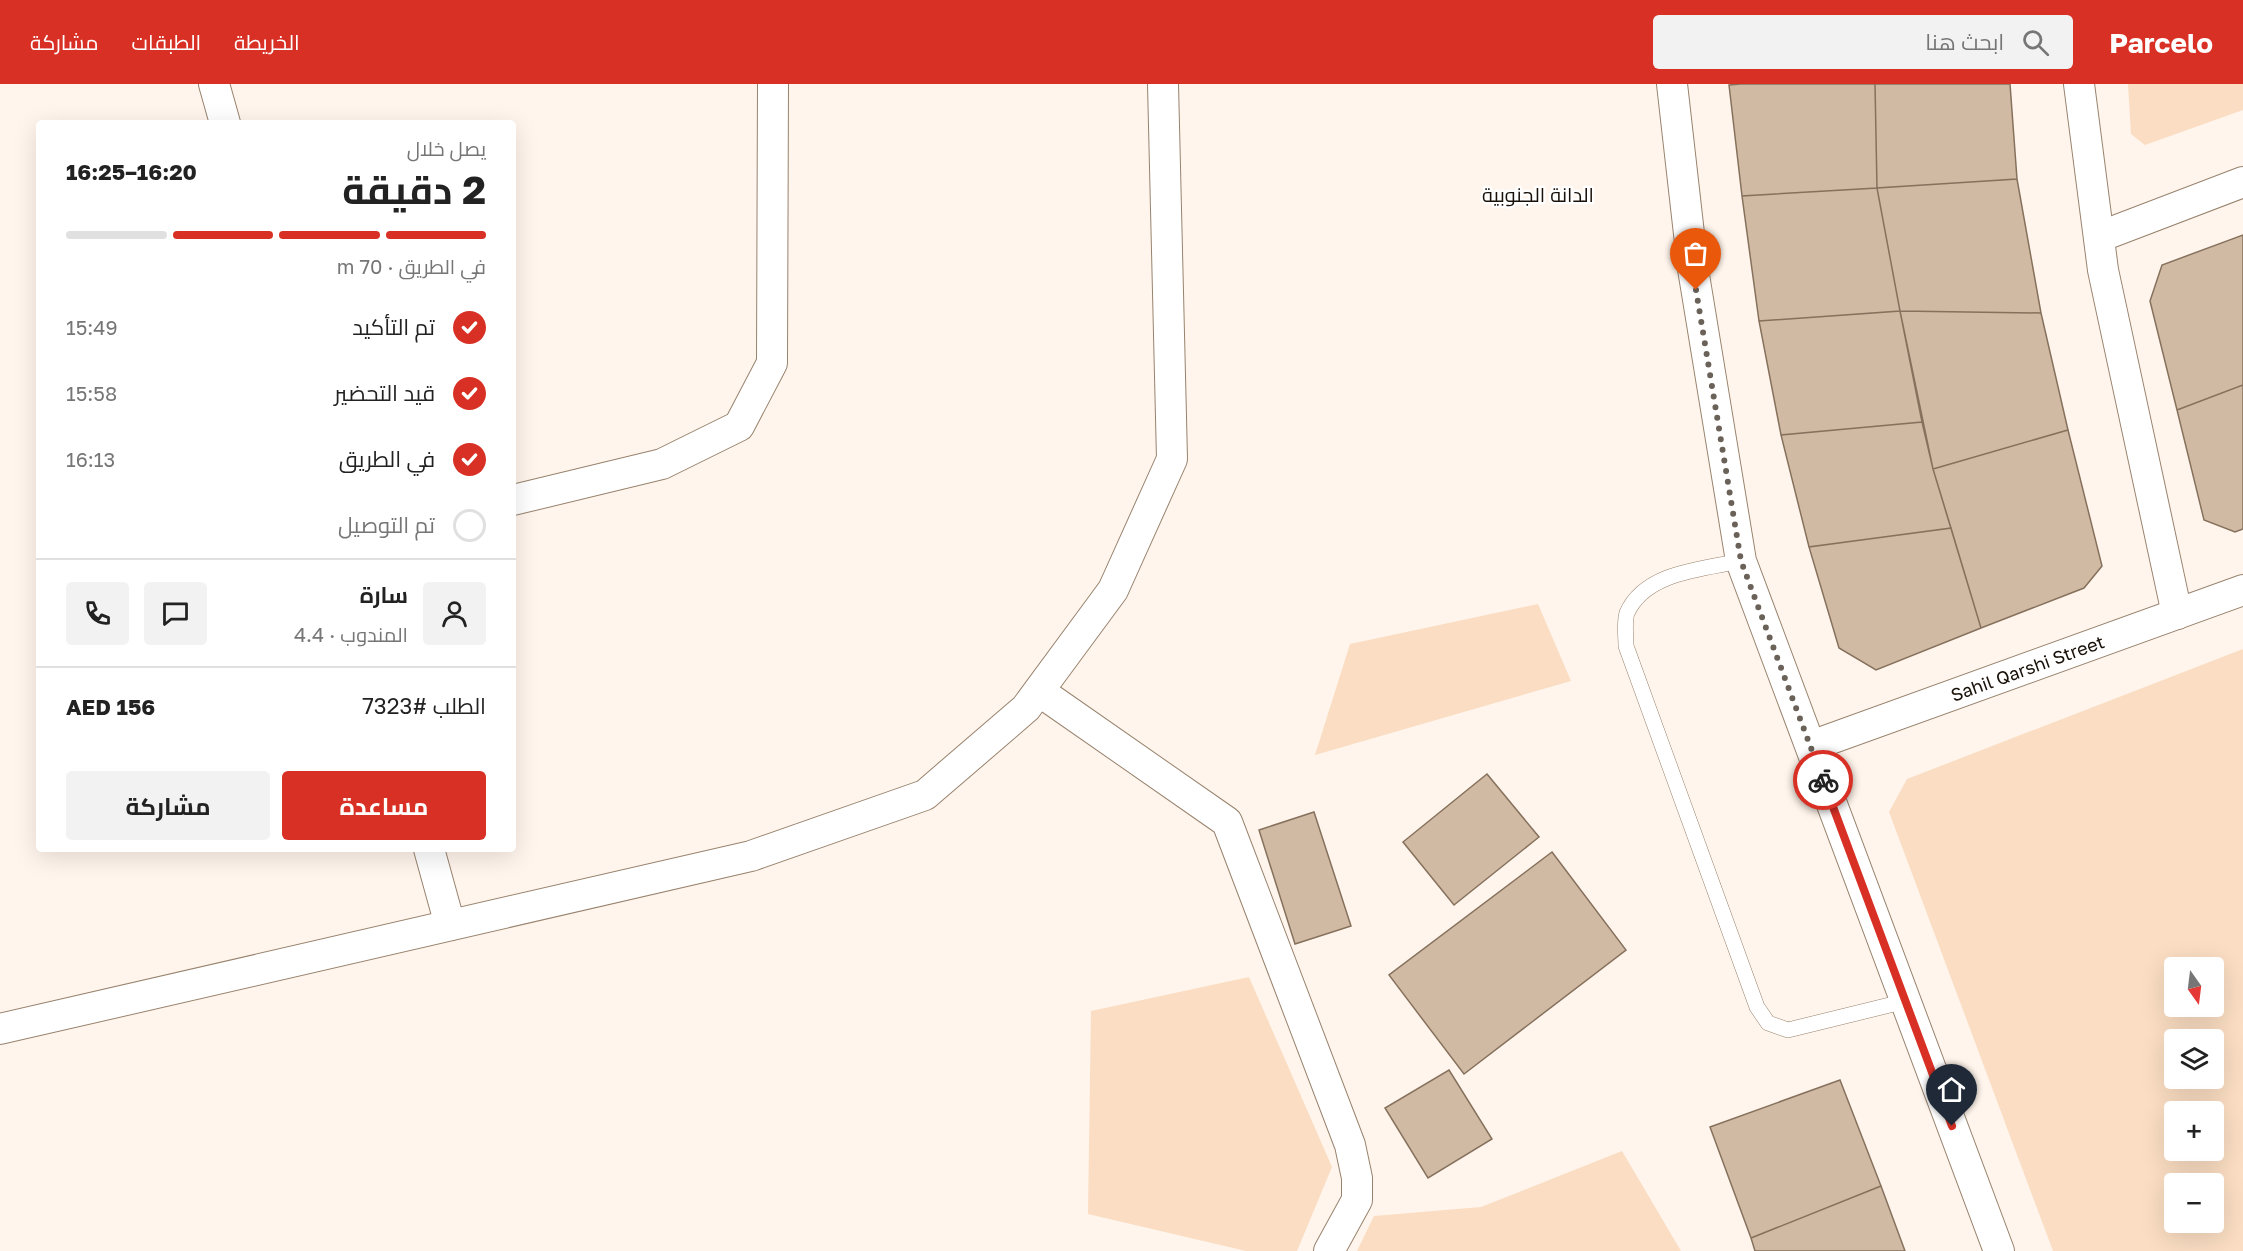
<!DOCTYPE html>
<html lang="ar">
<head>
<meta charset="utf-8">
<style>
  body { margin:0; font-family:"Golos Text",Cairo,sans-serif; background:#f2f2f2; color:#222; direction:rtl; height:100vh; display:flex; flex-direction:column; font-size:22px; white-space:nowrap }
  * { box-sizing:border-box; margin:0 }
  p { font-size:20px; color:#767676 }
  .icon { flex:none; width:33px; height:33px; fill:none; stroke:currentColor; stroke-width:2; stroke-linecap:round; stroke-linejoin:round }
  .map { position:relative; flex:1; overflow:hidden; direction:ltr }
  .drawer { position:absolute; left:36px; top:36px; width:480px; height:732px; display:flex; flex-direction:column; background:#fff; border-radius:6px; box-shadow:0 6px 24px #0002; direction:rtl }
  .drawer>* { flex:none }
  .needle { width:39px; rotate:166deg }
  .fabs { position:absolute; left:2164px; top:873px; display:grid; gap:12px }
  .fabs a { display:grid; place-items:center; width:60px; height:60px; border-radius:6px; background:#fff; box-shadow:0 6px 24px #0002; font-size:30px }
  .pin { position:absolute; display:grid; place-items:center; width:51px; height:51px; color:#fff; margin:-62px -26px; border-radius:50% 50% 50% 0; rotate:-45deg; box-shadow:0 0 6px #0007 }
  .pin .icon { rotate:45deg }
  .courier { position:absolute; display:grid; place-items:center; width:60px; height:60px; margin:-30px; border:4px solid #d93025; border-radius:50%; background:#fff; color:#222; box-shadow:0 2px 8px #0007 }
  .headline em { font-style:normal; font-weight:700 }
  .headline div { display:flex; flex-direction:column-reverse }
  .headline { display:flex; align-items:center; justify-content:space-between; height:102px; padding:0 30px }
  h1 { font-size:39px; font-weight:700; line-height:45px }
  .bar { display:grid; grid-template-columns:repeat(4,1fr); gap:9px 6px; align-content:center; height:72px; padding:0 30px }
  .bar i { height:8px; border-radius:4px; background:#e0e0e0 }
  .bar .active { background:#d93025 }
  .bar p { grid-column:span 4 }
  .line { display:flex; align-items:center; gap:15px; padding:0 30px; border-top:2px solid #e0e0e0 }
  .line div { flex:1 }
  .round { display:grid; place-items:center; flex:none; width:63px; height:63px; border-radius:6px; background:#f2f2f2 }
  ol { padding:0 30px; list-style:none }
  li { display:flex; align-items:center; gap:18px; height:66px }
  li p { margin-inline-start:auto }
  li .icon { padding:6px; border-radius:50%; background:#d93025; color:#fff; stroke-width:4 }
  li:last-child { color:#767676 }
  li i { width:33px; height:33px; border:3px solid #e0e0e0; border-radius:50% }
  .cta { display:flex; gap:12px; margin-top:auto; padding:12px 30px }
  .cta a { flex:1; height:69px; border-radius:6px; background:#d93025; color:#fff; font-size:24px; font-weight:700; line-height:69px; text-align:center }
  .cta a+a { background:#f2f2f2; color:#222 }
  header { display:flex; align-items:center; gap:36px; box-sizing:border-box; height:84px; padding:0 30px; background:#d93025; color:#fff }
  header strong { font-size:28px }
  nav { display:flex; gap:33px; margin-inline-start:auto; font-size:21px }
  .search { width:420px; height:54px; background:#f2f2f2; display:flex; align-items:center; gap:15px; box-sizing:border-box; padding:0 21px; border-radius:6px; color:#767676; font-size:22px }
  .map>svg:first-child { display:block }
  .green { fill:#faddc2; fill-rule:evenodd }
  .building { fill:#d1baa4; stroke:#86715d; stroke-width:1.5 }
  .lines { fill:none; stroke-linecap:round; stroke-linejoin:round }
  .service-casing { stroke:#98836e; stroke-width:16 }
  .minor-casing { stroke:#98836e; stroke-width:32 }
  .service { stroke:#fff; stroke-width:15 }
  .minor { stroke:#fff; stroke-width:30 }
  .done { stroke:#6a6158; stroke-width:6; stroke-dasharray:0 10.8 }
  .route { stroke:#d93025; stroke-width:8 }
  .labels { text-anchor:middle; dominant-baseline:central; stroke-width:4.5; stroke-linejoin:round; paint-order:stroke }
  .street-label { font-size:18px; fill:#191109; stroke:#fff }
  .neighbourhood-label { font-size:20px; fill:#191109; stroke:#fff }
</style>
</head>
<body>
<header>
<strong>Parcelo</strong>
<div class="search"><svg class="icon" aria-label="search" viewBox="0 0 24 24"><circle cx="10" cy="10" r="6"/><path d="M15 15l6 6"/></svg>ابحث هنا</div>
<nav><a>الخريطة</a><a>الطبقات</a><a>مشاركة</a></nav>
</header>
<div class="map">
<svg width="2243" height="1167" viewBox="0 0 2243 1167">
  <rect width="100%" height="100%" fill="#fff5ec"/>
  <!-- green -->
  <path class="green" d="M 2128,0 L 2243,0 L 2243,26 L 2145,61 L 2131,50 Z
    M 1538,520 L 1571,597 L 1315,671 L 1350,560 Z
    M 2243,565 L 2243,1167 L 2053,1167 L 1889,728 L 1907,695 ZM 2175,884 L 2214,884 L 2214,922 L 2175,922 ZM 2175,956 L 2214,956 L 2214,994 L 2175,994 ZM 2175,1028 L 2214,1028 L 2214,1066 L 2175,1066 ZM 2175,1100 L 2214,1100 L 2214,1138 L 2175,1138 Z
    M 1249,893 L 1332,1083 L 1297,1167 L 1246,1167 L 1088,1130 L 1091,927 Z
    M 1622,1067 L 1681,1167 L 1357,1167 L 1374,1132 L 1481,1123 Z"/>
  <!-- building -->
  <path class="building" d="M 1741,0 L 1875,0 L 1877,104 L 1742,112 L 1729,1 Z
    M 1875,0 L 2010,0 L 2017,95 L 1877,104 Z
    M 2017,95 L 2041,229 L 1900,227 L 1877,104 Z
    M 1877,104 L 1900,227 L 1759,237 L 1742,112 Z
    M 2243,151 L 2243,301 L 2177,326 L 2150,217 L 2162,181 Z
    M 1900,227 L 2041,229 L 2068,346 L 1933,385 Z
    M 1900,227 L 1922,338 L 1781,351 L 1759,237 Z
    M 2243,301 L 2243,445 L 2235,448 L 2204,436 L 2177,326 Z
    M 1922,338 L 1933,385 L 1951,444 L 1809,463 L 1781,351 Z
    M 2068,346 L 2102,482 L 2084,504 L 1981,544 L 1933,385 Z
    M 1951,444 L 1981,544 L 1876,586 L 1839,564 L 1809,463 Z
    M 1487,690 L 1539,753 L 1454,821 L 1403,758 Z
    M 1314,728 L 1351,842 L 1295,860 L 1259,746 Z
    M 1552,768 L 1626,866 L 1464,990 L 1389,891 Z
    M 1449,986 L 1492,1055 L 1428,1094 L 1385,1024 Z
    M 1840,996 L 1881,1102 L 1751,1154 L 1710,1043 Z
    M 1881,1102 L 1905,1167 L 1755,1167 L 1751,1154 Z"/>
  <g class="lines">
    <!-- service casing -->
    <g class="service-casing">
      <path id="service" d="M 1741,477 C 1703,485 1645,488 1627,529 C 1624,538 1626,552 1626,562 L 1757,923 L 1768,939 L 1788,946 L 1906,917"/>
    </g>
    <!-- minor casing -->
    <g class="minor-casing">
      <g id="minor">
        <path d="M 214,0 L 225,39"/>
        <path d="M 1672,0 L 1693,185 L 1741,477 L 1999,1167"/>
        <path d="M 2079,0 L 2103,186 L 2177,530"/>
        <path d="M 2099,153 L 2243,98"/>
        <path d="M 513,416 L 662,380 L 739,342 L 772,279 L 773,0"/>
        <path d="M 1039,607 L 1227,738 L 1350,1061 L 1357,1094 L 1357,1116 L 1329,1167"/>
        <path id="s1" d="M 1811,662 L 2243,506"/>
        <path d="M 429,765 L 450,841"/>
        <path d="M 0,945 L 751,772 L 925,711 L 1026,624 L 1113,506 L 1172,375 L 1163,0"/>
      </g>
    </g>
    <!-- service -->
    <use href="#service" class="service"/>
    <!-- minor -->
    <use href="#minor" class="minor"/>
  </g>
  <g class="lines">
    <!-- done -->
    <path class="done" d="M 1696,206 L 1741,477 L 1823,696"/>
    <!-- route -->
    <path class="route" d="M 1823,696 L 1952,1042"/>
  </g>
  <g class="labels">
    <!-- street labels -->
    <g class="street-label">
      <text stroke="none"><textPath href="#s1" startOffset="230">Sahil Qarshi Street</textPath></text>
    </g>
    <!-- neighbourhood labels -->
    <g class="neighbourhood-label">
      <text x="1538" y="110">الدانة الجنوبية</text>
    </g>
  </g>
</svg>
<div class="fabs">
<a><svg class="needle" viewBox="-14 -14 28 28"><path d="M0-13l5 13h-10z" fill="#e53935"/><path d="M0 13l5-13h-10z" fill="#767676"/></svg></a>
<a><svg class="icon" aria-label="layers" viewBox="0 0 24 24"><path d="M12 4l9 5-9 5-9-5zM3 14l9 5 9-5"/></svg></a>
<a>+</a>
<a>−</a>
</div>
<div class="pin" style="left:1696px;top:206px;background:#ea580c"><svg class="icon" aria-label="bag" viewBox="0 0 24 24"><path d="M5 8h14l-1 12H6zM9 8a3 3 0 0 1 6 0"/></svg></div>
<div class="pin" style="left:1952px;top:1042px;background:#1f2937"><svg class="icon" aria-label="home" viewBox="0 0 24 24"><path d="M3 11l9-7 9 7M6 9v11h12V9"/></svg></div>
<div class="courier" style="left:1823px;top:696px"><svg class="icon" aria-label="bike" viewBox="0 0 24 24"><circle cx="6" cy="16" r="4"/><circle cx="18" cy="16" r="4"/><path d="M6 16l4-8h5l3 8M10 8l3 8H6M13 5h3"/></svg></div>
<section class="drawer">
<div class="headline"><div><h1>2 دقيقة</h1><p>يصل خلال</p></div><em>16:20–16:25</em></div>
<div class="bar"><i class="active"></i><i class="active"></i><i class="active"></i><i></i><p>في الطريق · 70 m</p></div>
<ol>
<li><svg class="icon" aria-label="check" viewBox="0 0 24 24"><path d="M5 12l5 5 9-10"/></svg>تم التأكيد<p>15:49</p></li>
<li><svg class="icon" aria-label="check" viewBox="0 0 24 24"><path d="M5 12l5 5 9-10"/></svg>قيد التحضير<p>15:58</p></li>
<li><svg class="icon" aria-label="check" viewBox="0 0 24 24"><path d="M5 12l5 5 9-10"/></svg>في الطريق<p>16:13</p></li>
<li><i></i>تم التوصيل</li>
</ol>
<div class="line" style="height:108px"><a class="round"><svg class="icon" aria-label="person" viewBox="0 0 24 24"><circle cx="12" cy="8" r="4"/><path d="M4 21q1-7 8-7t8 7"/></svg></a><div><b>سارة</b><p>المندوب · 4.4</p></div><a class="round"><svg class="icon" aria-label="chat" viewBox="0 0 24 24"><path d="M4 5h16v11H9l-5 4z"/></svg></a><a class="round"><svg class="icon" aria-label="phone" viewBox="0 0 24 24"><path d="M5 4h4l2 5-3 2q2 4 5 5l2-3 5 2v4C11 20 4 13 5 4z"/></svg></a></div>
<div class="line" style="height:78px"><div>الطلب #7323</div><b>AED 156</b></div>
<div class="cta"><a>مساعدة</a><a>مشاركة</a></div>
</section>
</div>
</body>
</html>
